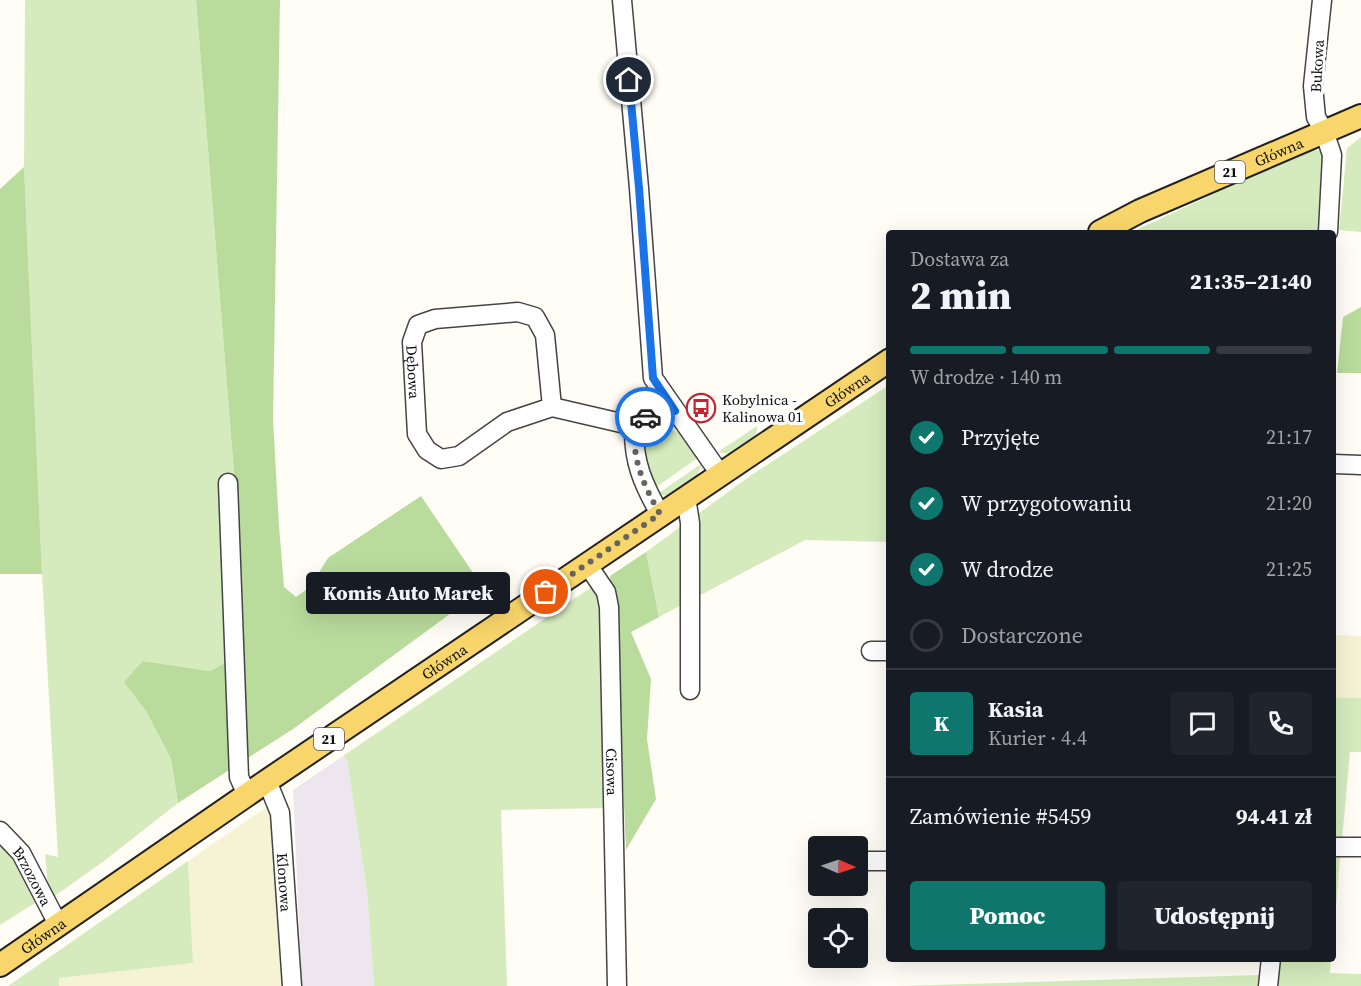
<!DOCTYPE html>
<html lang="pl">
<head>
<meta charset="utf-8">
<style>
  body { margin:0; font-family:"Source Serif 4",serif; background:#20242c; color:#f1f3f6; height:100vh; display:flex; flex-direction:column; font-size:22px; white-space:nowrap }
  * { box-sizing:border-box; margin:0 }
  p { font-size:20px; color:#9ea1a6 }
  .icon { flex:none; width:33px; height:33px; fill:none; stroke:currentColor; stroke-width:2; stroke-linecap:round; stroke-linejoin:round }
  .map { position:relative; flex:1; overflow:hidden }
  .sheet { position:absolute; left:886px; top:230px; width:450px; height:732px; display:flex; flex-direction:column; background:#171b24; border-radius:6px; box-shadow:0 6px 24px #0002 }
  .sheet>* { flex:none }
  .needle { width:39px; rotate:92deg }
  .tools { position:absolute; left:808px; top:836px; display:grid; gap:12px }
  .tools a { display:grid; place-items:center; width:60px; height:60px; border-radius:6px; background:#171b24; box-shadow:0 6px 24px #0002; font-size:30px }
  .pin { position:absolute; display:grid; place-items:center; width:51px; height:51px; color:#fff; margin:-26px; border:3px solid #fff; border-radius:50%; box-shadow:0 2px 6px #0007 }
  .courier { position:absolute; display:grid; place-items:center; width:60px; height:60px; margin:-30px; border:4px solid #1a73e8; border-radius:50%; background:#fff; color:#222; box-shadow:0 2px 8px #0007 }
  .bubble { position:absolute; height:42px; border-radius:6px; background:#171b24; box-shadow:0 6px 24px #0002; font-size:20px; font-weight:800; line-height:42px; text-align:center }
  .overview em { font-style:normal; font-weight:800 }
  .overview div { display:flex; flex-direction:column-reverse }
  .overview { display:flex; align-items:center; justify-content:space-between; height:102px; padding:0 24px }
  h1 { font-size:39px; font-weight:800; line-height:45px }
  .bar { display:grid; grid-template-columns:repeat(4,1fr); gap:9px 6px; align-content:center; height:72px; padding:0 24px }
  .bar i { height:8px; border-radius:4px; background:#363941 }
  .bar .selected { background:#0f766e }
  .bar p { grid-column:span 4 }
  .line { display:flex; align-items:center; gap:15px; padding:0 24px; border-top:2px solid #363941 }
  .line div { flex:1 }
  .round { display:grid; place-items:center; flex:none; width:63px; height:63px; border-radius:6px; background:#20242c }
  ol { padding:0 24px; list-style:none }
  li { display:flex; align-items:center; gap:18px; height:66px }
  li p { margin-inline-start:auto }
  li .icon { padding:6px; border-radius:50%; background:#0f766e; color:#fff; stroke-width:4 }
  li:last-child { color:#9ea1a6 }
  li i { width:33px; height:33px; border:3px solid #363941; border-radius:50% }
  .button { display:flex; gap:12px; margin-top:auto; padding:12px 24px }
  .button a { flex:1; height:69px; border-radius:6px; background:#0f766e; color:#fff; font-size:24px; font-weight:800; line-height:69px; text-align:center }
  .button a+a { background:#20242c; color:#f1f3f6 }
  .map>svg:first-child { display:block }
  .industrial { fill:#eee6ef }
  .farmland { fill:#f6f3d4 }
  .green { fill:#d5ebbd }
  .forest { fill:#b9dc9c }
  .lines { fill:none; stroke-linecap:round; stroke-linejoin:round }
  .minor-casing { stroke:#444; stroke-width:21 }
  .major-casing { stroke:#222; stroke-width:26 }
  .minor { stroke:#fff; stroke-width:18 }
  .major { stroke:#f9d66b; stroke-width:22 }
  .done { stroke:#646461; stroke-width:6; stroke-dasharray:0 10.8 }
  .route { stroke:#1a73e8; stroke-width:8 }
  .labels { text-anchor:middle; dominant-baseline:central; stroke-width:6; stroke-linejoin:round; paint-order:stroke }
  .shield { fill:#fff; stroke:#585858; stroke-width:1.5 }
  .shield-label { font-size:14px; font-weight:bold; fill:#111 }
  .street-label { font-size:15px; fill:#111; stroke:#fff }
  .poi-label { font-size:15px; fill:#111; stroke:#fff; text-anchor:start }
</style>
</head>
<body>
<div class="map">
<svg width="1361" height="986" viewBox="0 0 1361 986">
  <rect width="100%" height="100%" fill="#fffdf5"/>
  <!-- industrial -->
  <path class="industrial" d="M 343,756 L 347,760 L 367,892 L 374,986 L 302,986 L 293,790 Z"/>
  <!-- farmland -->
  <path class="farmland" d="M 1334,635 L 1361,636 L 1361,698 L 1334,698 Z
    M 268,806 L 275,814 L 286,986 L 59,986 L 59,978 L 193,963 L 188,861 Z"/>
  <!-- green -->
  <path class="green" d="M 25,0 L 196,0 L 234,473 L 243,653 L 210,671 L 144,661 L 125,682 L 146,711 L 171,759 L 178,803 L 104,861 L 52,898 L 48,886 L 45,854 L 58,857 L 42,574 L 24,167 Z
    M 1361,137 L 1361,232 L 1339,230 L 1347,148 Z
    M 1308,150 L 1320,150 L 1326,155 L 1318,232 L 1132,232 Z
    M 889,385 L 889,542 L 805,540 L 659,617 L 646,552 L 750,476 Z
    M 757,426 L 756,438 C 744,447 734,457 718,452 Z
    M 665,428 C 682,430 689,444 699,457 L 655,488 L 646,466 L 642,447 L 651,432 Z
    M 701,464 C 700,481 675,504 659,493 Z
    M 593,586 L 598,595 L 603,615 L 607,808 L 501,810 L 507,986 L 374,986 L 367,892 L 347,760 L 343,756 Z
    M 1334,698 L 1361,698 L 1361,752 L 1350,752 L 1342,839 L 1334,840 Z
    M 0,846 L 10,855 L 35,903 L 0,925 Z
    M 1334,857 L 1340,857 L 1334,932 Z
    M 188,861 L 193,963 L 59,978 L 59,986 L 8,986 Z
    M 1279,959 L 1331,959 L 1330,973 L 1361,974 L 1361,986 L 1277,986 Z
    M 1259,975 L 1258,986 L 900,986 Z"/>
  <!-- forest -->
  <path class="forest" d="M 196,0 L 280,0 L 273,420 L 279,526 L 284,587 L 296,597 L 310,587 L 328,558 L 421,496 L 484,589 L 293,729 L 178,803 L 171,759 L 146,711 L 124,682 L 143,661 L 210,671 L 243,653 L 234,473 Z
    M 24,167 L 42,574 L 0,574 L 0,189 Z
    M 1361,307 L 1361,373 L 1337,373 L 1343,317 Z
    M 646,552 L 659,617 L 631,632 L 651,679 L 647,739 L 656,799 L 626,850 L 616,619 L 610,576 Z"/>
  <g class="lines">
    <!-- minor casing -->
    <g class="minor-casing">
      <g id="minor">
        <path d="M 622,0 L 639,188 L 653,378 L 720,474"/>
        <path d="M 1322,0 L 1313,86 L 1316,117 L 1324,131 L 1332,155 L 1328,232"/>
        <path id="s1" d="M 552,407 L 545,335 L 535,317 L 518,312 L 435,319 L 418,325 L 412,342 L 417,434 L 427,450 L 441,459 L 459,456 L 507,422 L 552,407 L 634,426"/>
        <path d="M 634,426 C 633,462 643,484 660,514"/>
        <path d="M 634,426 L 658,411 L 675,411"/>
        <path d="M 1334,464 L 1361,465"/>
        <path d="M 228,483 L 239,777 L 247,795"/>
        <path d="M 686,497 L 690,523 L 690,690"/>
        <path id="s2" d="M 587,564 L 606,592 L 609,607 L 617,986"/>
        <path d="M 871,651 L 890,651"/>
        <path id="s3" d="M 267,781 L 280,813 L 292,986"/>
        <path id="s4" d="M 0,831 L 21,853 L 59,926"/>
        <path d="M 1334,847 L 1361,847"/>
        <path d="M 858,861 L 890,861"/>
        <path d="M 1268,986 L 1271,958"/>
      </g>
    </g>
    <!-- major casing -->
    <g class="major-casing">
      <g id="major">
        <path id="s5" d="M 1100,232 L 1140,211 L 1361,116"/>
        <path id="s6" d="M 0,965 L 267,781 L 890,360"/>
      </g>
    </g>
    <!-- minor -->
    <use href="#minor" class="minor"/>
    <!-- major -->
    <use href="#major" class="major"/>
  </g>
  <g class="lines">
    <!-- done -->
    <path class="done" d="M 546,592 L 660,514 C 643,484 633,462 634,426 L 645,417"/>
    <!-- route -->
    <path class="route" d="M 629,80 L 639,188 L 653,378 L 675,411 L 658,411 L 645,417"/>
  </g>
  <!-- icons -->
  <defs>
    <g id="bus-ring" transform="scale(1.5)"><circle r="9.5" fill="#fff" stroke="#c4262e" stroke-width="1.5"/><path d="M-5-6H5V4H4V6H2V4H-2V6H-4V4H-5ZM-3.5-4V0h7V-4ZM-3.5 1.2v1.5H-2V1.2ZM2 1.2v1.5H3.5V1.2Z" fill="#c4262e"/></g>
  </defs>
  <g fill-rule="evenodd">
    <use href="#bus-ring" x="701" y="408"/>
  </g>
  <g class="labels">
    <!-- shield labels -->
    <g class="shield">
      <rect x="1215" y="161" width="30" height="22" rx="4.5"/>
      <rect x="314" y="728" width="30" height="22" rx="4.5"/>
    </g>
    <g class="shield-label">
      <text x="1230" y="172">21</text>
      <text x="329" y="739">21</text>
    </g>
    <!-- street labels -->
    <g class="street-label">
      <text transform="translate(1317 66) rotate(-87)">Bukowa</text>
      <text stroke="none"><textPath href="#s5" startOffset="196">Główna</textPath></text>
      <text stroke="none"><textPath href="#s1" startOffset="260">Dębowa</textPath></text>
      <text stroke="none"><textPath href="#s6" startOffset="1024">Główna</textPath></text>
      <text stroke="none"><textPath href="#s6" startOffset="538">Główna</textPath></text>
      <text stroke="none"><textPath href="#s2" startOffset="214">Cisowa</textPath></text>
      <text stroke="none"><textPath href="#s4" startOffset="56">Brzozowa</textPath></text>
      <text stroke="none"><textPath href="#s3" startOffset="104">Klonowa</textPath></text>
      <text stroke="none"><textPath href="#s6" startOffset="52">Główna</textPath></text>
    </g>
    <!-- poi labels -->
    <g class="poi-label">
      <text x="722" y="399">Kobylnica -<tspan x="722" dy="17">Kalinowa 01</tspan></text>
    </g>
  </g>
</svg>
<div class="tools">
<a><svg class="needle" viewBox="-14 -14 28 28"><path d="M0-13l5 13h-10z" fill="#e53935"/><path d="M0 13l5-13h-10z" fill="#9ea1a6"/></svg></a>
<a><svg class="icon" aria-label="locate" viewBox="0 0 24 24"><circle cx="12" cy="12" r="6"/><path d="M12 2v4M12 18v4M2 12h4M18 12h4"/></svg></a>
</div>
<div class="pin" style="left:546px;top:592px;background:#ea580c"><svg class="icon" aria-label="bag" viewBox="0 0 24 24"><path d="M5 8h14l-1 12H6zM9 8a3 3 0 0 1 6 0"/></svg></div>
<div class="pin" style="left:629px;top:80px;background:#1f2937"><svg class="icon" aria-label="home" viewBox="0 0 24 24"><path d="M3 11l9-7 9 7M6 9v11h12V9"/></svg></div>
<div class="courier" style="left:645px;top:417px"><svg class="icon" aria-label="car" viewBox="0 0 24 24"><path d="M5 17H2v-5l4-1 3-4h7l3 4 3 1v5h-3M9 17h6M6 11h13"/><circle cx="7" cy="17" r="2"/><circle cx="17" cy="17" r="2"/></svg></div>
<div class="bubble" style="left:306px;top:572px;width:204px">Komis Auto Marek</div>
<section class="sheet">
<div class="overview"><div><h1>2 min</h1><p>Dostawa za</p></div><em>21:35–21:40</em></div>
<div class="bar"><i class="selected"></i><i class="selected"></i><i class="selected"></i><i></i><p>W drodze · 140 m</p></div>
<ol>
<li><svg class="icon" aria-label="check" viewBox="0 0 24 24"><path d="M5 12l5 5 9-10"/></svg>Przyjęte<p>21:17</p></li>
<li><svg class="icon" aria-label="check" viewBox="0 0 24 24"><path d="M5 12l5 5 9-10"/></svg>W przygotowaniu<p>21:20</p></li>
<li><svg class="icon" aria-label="check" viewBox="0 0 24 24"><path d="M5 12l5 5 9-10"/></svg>W drodze<p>21:25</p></li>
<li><i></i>Dostarczone</li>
</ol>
<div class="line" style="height:108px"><b class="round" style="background:#0f766e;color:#fff">K</b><div><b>Kasia</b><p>Kurier · 4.4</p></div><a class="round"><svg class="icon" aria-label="chat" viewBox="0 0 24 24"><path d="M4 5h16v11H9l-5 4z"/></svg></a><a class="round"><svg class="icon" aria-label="phone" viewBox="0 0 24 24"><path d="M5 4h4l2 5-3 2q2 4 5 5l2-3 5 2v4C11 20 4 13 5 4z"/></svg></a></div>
<div class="line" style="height:78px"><div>Zamówienie #5459</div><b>94.41 zł</b></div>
<div class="button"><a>Pomoc</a><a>Udostępnij</a></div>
</section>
</div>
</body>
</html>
